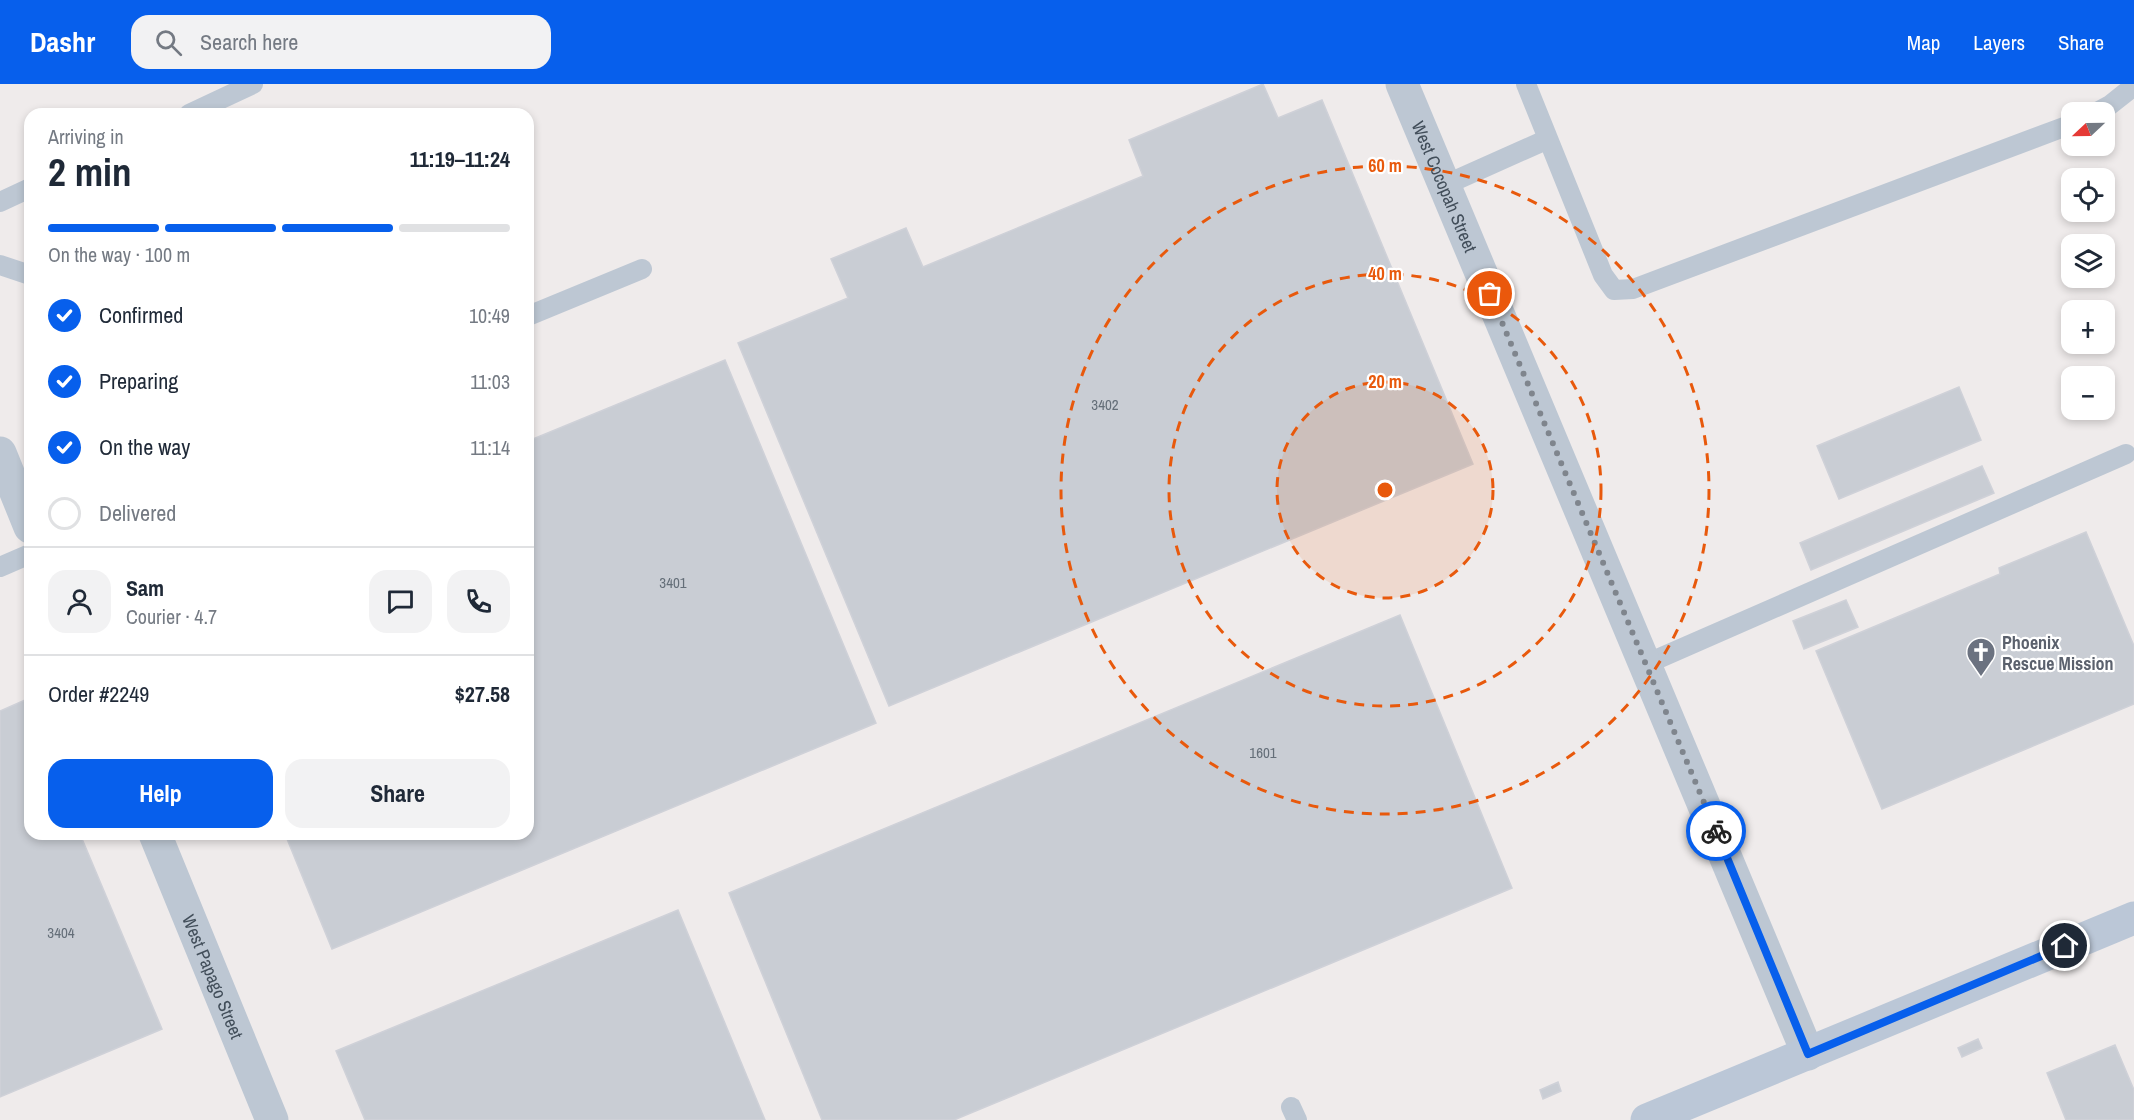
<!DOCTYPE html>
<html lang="en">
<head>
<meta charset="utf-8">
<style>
  body { margin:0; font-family:"Archivo Narrow",sans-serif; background:#f2f2f3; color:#1f2937; height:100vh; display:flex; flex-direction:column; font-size:22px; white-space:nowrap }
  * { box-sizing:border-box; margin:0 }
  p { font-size:20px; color:#747a83 }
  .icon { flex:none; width:33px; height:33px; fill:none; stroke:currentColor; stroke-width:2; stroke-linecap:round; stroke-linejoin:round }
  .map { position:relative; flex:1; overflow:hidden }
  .side { position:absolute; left:24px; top:24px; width:510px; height:732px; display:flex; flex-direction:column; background:#fff; border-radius:18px; box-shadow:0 3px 9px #0003 }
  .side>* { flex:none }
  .needle { width:39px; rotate:248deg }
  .tools { position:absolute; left:2061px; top:18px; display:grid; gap:12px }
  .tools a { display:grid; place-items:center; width:54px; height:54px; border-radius:12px; background:#fff; box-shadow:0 3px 9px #0003; font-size:30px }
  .pin { position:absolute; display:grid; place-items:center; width:51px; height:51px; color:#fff; margin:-26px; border:3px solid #fff; border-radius:50%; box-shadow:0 2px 6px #0007 }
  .courier { position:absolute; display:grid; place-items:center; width:60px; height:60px; margin:-30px; border:4px solid #075fec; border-radius:50%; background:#fff; color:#222; box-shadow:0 2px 8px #0007 }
  .overview em { font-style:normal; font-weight:800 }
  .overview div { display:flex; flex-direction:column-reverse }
  .overview { display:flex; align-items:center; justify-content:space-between; height:102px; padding:0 24px }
  h1 { font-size:39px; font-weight:800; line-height:45px }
  .bar { display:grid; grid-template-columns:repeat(4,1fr); gap:9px 6px; align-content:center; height:72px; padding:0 24px }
  .bar i { height:8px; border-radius:4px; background:#e0e1e3 }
  .bar .selected { background:#075fec }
  .bar p { grid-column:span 4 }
  .line { display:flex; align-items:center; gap:15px; padding:0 24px; border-top:2px solid #e0e1e3 }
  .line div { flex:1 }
  .round { display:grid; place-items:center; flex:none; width:63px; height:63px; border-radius:18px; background:#f2f2f3 }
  ol { padding:0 24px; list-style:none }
  li { display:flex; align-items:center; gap:18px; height:66px }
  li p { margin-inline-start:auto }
  li .icon { padding:6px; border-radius:50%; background:#075fec; color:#fff; stroke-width:4 }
  li:last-child { color:#747a83 }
  li i { width:33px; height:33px; border:3px solid #e0e1e3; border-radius:50% }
  .primary-button { display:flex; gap:12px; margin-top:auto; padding:12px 24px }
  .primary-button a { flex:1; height:69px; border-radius:18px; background:#075fec; color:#fff; font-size:24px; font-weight:800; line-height:69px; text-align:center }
  .primary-button a+a { background:#f2f2f3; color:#1f2937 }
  header { display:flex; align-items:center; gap:36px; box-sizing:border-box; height:84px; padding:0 30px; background:#075fec; color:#fff }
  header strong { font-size:28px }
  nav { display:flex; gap:33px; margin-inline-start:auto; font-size:21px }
  .search { width:420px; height:54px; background:#f2f2f3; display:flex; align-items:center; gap:15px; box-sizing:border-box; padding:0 21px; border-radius:18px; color:#747a83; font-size:22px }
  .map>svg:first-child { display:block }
  .building { fill:#c9cdd4; stroke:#cfd1d8; stroke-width:1.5 }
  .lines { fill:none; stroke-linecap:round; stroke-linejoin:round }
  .lane { stroke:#bdc7d3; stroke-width:20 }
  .street { stroke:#bdc7d3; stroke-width:33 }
  .secondary { stroke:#bbc7d7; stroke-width:33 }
  .done { stroke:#7f858d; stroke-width:6; stroke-dasharray:0 10.8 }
  .route { stroke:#075fec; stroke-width:8 }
  .ring { fill:none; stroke:#e8590c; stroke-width:3; stroke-dasharray:10 8 }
  .labels { text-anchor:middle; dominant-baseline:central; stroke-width:4.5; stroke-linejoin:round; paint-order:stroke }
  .number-label { font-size:15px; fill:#646e78 }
  .street-label { font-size:18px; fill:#424e5a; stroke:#fff }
  .worship-label { font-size:18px; font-weight:bold; fill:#5b616d; stroke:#fff; text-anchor:start }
  .centre { fill:#e8590c; stroke:#fff; stroke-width:3 }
  .ring-label { font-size:18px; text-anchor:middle; font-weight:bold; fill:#e8590c; stroke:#fff; stroke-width:4.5; stroke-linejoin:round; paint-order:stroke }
</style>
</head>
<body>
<header>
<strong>Dashr</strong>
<div class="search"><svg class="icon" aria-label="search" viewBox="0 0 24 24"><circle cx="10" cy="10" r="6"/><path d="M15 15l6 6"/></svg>Search here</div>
<nav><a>Map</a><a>Layers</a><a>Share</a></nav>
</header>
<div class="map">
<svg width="2134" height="1036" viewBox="0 0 2134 1036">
  <rect width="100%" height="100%" fill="#efebeb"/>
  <!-- building -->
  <path class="building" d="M 1263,0 L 1278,34 L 1322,16 L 1473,380 L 889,622 L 738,259 L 848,214 L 831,175 L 906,144 L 923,183 L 1143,92 L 1129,56 Z
    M 725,276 L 876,639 L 332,865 L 285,750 L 528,750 L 528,357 Z
    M 1959,303 L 1981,356 L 1839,415 L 1817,362 Z
    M 1982,382 L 1994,409 L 1811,486 L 1800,459 Z
    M 2086,448 L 2134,562 L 2134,620 L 1882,725 L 1816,567 L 2000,490 L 1999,484 Z
    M 1846,516 L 1858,543 L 1804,565 L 1793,537 Z
    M 1400,531 L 1512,804 L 954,1036 L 822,1036 L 729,809 Z
    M 25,616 L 30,629 L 30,750 L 80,750 L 162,945 L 0,1013 L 0,627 Z
    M 678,826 L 765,1036 L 365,1036 L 336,967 Z
    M 1978,955 L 1982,964 L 1962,973 L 1958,964 Z
    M 2115,961 L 2134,1006 L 2134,1036 L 2066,1036 L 2047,989 Z
    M 1558,998 L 1561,1007 L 1543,1015 L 1540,1006 Z"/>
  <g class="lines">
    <!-- lane -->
    <path class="lane" d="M 1526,0 L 1603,191 L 1614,206 L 1633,205 L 2072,40
      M 2097,28 L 2110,21 L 2134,2
      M 189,30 L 253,0
      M 1445,101 L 1548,55
      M 0,118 L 30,104
      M 0,181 L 30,191
      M 528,232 L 642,185
      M 0,483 L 30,470
      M 1646,580 L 2126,370
      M 1291,1023 L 1297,1036"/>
    <!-- street -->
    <g class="street">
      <path id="s1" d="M 1402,0 L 1808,970"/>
      <path d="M 0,369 L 30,443"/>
      <path id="s2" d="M 155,750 L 272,1036"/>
    </g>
    <!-- secondary -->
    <path class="secondary" d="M 1647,1036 L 2134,834"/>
  </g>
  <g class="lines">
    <!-- done -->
    <path class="done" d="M 1490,210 L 1716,747"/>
    <!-- route -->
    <path class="route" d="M 1716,747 L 1808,970 L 2065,862"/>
  </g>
  <!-- distance rings -->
  <circle cx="1385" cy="406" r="108" fill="#e8590c" fill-opacity=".12"/>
  <g class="ring">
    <circle cx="1385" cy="406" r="108"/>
    <circle cx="1385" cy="406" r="216"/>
    <circle cx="1385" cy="406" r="324"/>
  </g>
  <!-- icons -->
  <defs>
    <g id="church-pin" transform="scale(1.5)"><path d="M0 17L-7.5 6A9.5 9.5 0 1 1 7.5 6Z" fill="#6b7280" stroke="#fff"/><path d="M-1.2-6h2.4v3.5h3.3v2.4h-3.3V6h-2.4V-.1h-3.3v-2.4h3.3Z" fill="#fff"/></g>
  </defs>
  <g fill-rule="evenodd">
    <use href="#church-pin" x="1981" y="568"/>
  </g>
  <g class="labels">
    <!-- number labels -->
    <g class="number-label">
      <text x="1105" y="320">3402</text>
      <text x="673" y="498">3401</text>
      <text x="1263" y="668">1601</text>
      <text x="61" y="848">3404</text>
    </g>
    <!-- street labels -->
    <g class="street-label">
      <text stroke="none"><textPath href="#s1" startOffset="111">West Cocopah Street</textPath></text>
      <text stroke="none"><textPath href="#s2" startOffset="154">West Papago Street</textPath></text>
    </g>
    <!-- worship labels -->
    <g class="worship-label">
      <text x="2002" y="558">Phoenix<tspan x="2002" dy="21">Rescue Mission</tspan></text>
    </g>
  </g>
  <circle cx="1385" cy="406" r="9" class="centre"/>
  <g class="ring-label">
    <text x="1385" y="88">60 m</text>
    <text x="1385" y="196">40 m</text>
    <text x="1385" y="304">20 m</text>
  </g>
</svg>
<div class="tools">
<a><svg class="needle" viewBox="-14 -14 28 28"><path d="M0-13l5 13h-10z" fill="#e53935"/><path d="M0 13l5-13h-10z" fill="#747a83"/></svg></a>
<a><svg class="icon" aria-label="locate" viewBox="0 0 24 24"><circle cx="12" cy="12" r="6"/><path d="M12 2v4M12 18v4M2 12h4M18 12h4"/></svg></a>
<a><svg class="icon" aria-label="layers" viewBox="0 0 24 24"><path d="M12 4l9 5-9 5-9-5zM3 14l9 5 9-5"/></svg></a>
<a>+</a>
<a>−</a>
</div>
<div class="pin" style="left:1490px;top:210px;background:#ea580c"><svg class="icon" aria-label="bag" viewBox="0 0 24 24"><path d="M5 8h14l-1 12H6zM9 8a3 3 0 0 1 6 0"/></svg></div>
<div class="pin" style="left:2065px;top:862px;background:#1f2937"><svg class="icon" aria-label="home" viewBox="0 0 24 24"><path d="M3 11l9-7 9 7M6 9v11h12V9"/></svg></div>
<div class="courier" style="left:1716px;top:747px"><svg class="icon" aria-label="bike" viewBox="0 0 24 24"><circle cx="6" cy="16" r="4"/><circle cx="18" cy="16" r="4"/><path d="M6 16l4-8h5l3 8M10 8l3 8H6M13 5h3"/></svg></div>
<section class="side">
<div class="overview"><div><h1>2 min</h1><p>Arriving in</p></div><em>11:19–11:24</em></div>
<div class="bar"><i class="selected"></i><i class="selected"></i><i class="selected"></i><i></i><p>On the way · 100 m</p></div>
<ol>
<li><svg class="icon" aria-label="check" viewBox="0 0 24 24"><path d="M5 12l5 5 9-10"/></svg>Confirmed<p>10:49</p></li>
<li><svg class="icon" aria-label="check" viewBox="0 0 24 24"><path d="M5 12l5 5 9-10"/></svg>Preparing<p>11:03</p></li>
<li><svg class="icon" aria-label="check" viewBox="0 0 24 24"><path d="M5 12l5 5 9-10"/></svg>On the way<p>11:14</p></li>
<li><i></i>Delivered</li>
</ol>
<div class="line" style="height:108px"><a class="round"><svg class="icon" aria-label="person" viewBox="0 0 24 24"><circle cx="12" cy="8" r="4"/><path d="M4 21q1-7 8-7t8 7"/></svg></a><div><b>Sam</b><p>Courier · 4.7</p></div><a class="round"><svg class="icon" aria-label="chat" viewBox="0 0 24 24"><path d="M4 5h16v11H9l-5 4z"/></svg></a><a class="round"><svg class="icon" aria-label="phone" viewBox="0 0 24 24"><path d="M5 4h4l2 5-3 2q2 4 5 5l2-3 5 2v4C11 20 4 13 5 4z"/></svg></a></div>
<div class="line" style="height:78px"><div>Order #2249</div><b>$27.58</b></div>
<div class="primary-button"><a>Help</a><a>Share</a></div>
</section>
</div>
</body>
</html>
